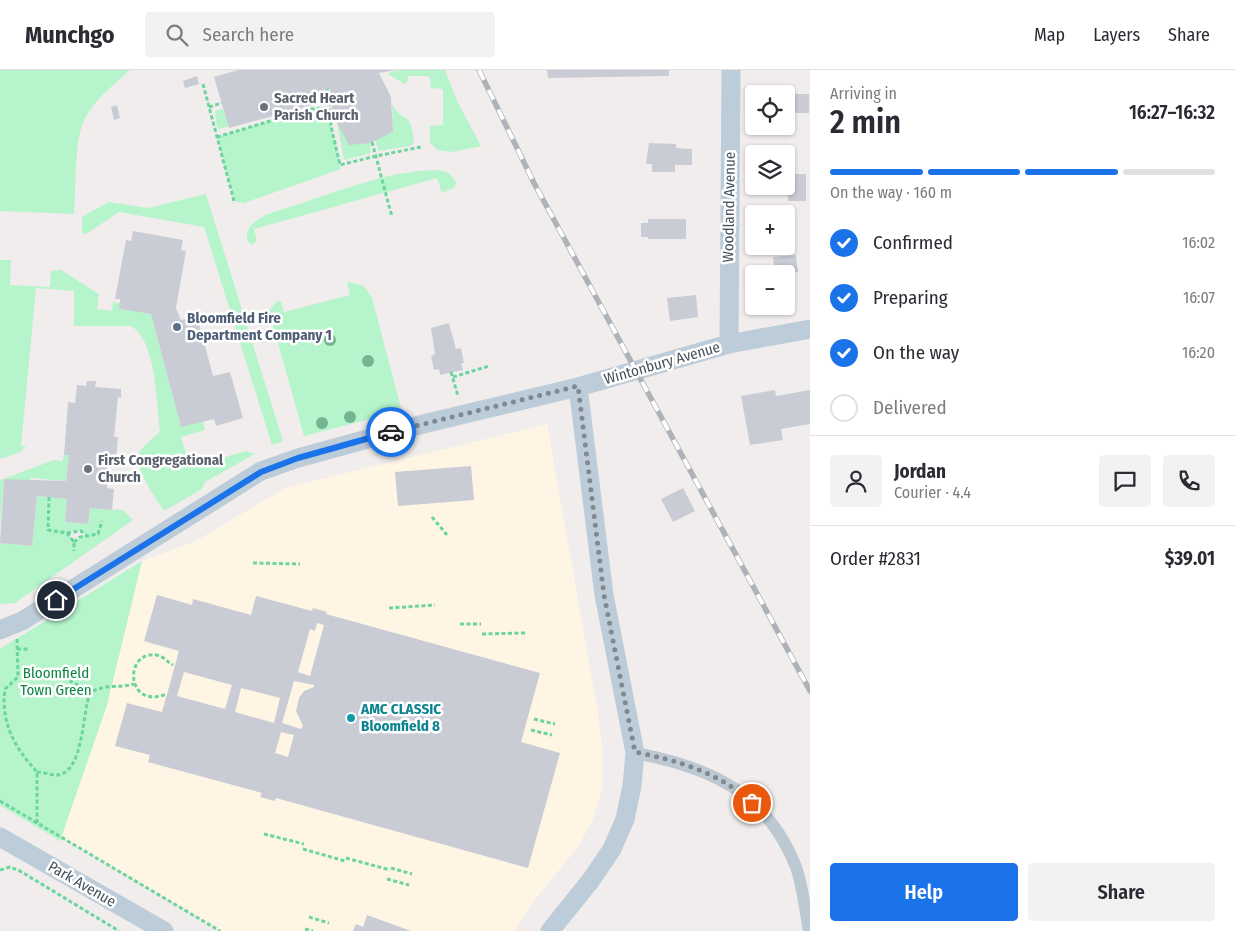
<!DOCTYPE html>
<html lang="en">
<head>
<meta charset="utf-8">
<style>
  body { margin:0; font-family:"Fira Sans Condensed",sans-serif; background:#f2f2f3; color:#2b2b33; height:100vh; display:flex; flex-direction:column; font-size:19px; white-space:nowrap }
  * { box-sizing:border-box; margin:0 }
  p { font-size:16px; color:#7c7c81 }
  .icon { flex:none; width:28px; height:28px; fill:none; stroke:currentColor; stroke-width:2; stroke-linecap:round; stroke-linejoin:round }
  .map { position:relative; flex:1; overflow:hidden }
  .side { display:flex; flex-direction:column; background:#fff; width:425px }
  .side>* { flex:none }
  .fabs { position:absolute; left:745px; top:15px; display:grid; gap:10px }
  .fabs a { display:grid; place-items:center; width:50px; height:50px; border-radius:5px; background:#fff; box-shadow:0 1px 4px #0004; font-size:25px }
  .pin { position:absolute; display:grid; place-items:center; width:42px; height:42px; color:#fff; margin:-21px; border:2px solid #fff; border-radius:50%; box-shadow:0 1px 5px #0007 }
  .courier { position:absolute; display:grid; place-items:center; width:50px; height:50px; margin:-25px; border:4px solid #1a73e8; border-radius:50%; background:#fff; color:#222; box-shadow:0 1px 6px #0007 }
  .headline em { font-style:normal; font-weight:600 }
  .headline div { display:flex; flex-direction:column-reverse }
  .headline { display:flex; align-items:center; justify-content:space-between; height:85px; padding:0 20px }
  h1 { font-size:32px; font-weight:600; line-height:38px }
  .bar { display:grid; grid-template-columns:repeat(4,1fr); gap:8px 5px; align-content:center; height:60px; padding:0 20px }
  .bar i { height:6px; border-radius:4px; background:#e1e1e2 }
  .bar .selected { background:#1a73e8 }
  .bar p { grid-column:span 4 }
  .line { display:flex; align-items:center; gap:12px; padding:0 20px; border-top:1px solid #e1e1e2 }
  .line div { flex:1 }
  .round { display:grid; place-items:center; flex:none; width:52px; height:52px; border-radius:5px; background:#f2f2f3 }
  ol { padding:0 20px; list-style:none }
  li { display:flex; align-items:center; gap:15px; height:55px }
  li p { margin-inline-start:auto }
  li .icon { padding:5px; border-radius:50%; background:#1a73e8; color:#fff; stroke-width:4 }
  li:last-child { color:#7c7c81 }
  li i { width:28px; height:28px; border:2px solid #e1e1e2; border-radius:50% }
  .button { display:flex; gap:10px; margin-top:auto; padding:10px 20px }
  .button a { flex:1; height:58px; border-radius:5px; background:#1a73e8; color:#fff; font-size:20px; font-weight:600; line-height:58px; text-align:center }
  .button a+a { background:#f2f2f3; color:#2b2b33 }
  header { display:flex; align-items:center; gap:30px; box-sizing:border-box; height:70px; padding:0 25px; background:#fff; border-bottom:1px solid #e1e1e2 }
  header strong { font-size:24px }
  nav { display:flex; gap:28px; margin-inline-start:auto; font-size:18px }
  .search { width:350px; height:45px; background:#f2f2f3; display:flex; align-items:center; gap:12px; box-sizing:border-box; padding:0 18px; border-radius:5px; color:#7c7c81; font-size:19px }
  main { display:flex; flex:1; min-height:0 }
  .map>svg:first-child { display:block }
  .commercial { fill:#fef5e4 }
  .green { fill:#b6f4cb; fill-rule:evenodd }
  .building { fill:#c9ccd4; fill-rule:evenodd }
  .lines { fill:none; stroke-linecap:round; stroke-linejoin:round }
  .path { stroke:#6ad69d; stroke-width:3; stroke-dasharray:4 2.5; stroke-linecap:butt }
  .street { stroke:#bcc9d2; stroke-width:12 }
  .secondary { stroke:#bdccd9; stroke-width:19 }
  .rail-casing { stroke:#afb3b9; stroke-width:5.5 }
  .rail { stroke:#fff; stroke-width:4; stroke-dasharray:11; stroke-linecap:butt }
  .tree { fill:#73b491 }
  .done { stroke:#81888f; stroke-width:5; stroke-dasharray:0 9 }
  .route { stroke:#1a73e8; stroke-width:6 }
  .worship-dot { fill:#6b7280; stroke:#fff; stroke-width:2 }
  .service-dot { fill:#5c6f8a; stroke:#fff; stroke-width:2 }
  .culture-dot { fill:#0f9aa8; stroke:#fff; stroke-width:2 }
  .labels { text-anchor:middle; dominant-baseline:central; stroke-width:5; stroke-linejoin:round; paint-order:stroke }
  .worship-label { font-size:15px; font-weight:bold; fill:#5b616d; stroke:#fff; text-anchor:start }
  .street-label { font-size:15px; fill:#44525d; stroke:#fff }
  .service-label { font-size:15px; font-weight:bold; fill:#4e5e75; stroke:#fff; text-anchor:start }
  .park-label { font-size:15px; fill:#0c8645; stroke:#fff }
  .culture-label { font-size:15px; font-weight:bold; fill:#0d838f; stroke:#fff; text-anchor:start }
</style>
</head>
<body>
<header>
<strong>Munchgo</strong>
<div class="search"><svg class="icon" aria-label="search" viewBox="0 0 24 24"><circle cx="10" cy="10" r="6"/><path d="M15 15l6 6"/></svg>Search here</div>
<nav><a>Map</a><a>Layers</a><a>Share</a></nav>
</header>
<main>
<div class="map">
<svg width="810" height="861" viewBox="0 0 810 861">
  <rect width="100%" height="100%" fill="#f1eded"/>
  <!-- commercial -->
  <path class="commercial" d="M 547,354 L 598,643 L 603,685 L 602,719 L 593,749 L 578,777 L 532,833 L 515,861 L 222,861 L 61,767 L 107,635 L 142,491 L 194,472 L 285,418 Z"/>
  <!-- green -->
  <path class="green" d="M 0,0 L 130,0 C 115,14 95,29 85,48 C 74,69 76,119 74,144 L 0,141 Z
    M 399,0 L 445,0 L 457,31 L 481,76 L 452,82 L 437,80 L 430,72 L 430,56 L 443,55 L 443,19 L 431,18 L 430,8 L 427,6 L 408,6 L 407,12 L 404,14 L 392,6 L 390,6 L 388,3 Z
    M 392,34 C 403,55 412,39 414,73 L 410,76 L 379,81 L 375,70 L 393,62 Z
    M 328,38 L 341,99 L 244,133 L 234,131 L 217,67 L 310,39 Z
    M 223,39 L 229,56 L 220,59 L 217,57 L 215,41 Z
    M 337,53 L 370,73 L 371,83 L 344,90 Z
    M 440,100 L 450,104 L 456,112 L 455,117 L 442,123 L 437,108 L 254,159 L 257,171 L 251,175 L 247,170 C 246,162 249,156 256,151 C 267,142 286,139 299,134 C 345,119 391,100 440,100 Z
    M 206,124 L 283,371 L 272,375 L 204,157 L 119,142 L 88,163 L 82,164 L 82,147 L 109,132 L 148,138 Z
    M 0,190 L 11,190 L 10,215 L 50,217 L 51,201 L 61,200 L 99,224 L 97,239 L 112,241 L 113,232 L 120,233 L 119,239 L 151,244 L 181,357 L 203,351 L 205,360 L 181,367 L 190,397 L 246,381 L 255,384 L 205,412 L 202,419 L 164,441 C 157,430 130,393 140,381 C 145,374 153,368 160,362 C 157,334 156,270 131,256 L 74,256 L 74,221 L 36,218 L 21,376 L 26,376 L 20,382 L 0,389 Z
    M 349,212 L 364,216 L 372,228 L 401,338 L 363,351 L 304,366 L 269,241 L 277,231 L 281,232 L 284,242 L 350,225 L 347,215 Z
    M 64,385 L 69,385 L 66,411 L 31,408 L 30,412 L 4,409 L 0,457 L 0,410 L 54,390 L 62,391 Z
    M 37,426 L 67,429 L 65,452 L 88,454 L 90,438 L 123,440 L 133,450 L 15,533 L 0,534 L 0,473 L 32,476 ZM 72,461 L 81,461 L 86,465 L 74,471 L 67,463 Z
    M 142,491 L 107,635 L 60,771 L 0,735 L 0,579 Z"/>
  <!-- building -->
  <path class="building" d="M 238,0 L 396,0 L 379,3 L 391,27 L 393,62 L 370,73 L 349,75 L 332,44 L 330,19 L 310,23 L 313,35 L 229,58 L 214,7 Z
    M 547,0 L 669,0 L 669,6 L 548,8 Z
    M 197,6 L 199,14 L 185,18 L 183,11 Z
    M 787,24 L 809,24 L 809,43 L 787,43 Z
    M 117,35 L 120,48 L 114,50 L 111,37 Z
    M 649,73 L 676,74 L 676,78 L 692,79 L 692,95 L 675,95 L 675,102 L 652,102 L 652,94 L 646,94 Z
    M 788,104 L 806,104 L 806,131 L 788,131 Z
    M 648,149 L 686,149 L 686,169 L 648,169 L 648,167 L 641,167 L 641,153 L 648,153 Z
    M 133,161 L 183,170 L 181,180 L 186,181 L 176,238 L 181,250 L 197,246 L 213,306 L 230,302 L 243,348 L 216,356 L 214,349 L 181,357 L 151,244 L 119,239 L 120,229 L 115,229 L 126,170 L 131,171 Z
    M 796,185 L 798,202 L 775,204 L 773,187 Z
    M 696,225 L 698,247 L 670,251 L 667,228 Z
    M 449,253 L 456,279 L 461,278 L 464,293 L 461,293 L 463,300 L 440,305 L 439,299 L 434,300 L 431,286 L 435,284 L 431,258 Z
    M 87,311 L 96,311 L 95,317 L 121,319 L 121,328 L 118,327 L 114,367 L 118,367 L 116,390 L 109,389 L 107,418 L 114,419 L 112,440 L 90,438 L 88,454 L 65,452 L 67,429 L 37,426 L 32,476 L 0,473 L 4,409 L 66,411 L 69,385 L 64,385 L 68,332 L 75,333 L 77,315 L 86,316 Z
    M 775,320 L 776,326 L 810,320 L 810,354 L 781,359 L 783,370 L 750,375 L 741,326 Z
    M 471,396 L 474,430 L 398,436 L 395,402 Z
    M 683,418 L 695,441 L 673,452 L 661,429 Z
    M 157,525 L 192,535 L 193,529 L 251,545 L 256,526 L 312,541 L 313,538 L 327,542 L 326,544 L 540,603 L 521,672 L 560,683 L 528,798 L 276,728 L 275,731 L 260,727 L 262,723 L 148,692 L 150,685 L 115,676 L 127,633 L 162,642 L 179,581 L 144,571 ZM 317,553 L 324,555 L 310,606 L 298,602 L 310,559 L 315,561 ZM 184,602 L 232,615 L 225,639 L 177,626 ZM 294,611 L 314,615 L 314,617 L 304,621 L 299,628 L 296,641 L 303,656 L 301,659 L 282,653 ZM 241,618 L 280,628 L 274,653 L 235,642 ZM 281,662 L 294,665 L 288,687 L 275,683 Z
    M 367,845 L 411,861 L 353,861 L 356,854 L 363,857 Z"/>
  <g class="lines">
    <!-- path -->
    <path class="path" d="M 203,14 L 234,131
      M 327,19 L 331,56 L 340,95 L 376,86 L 421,77
      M 209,37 L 222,33
      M 217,67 L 310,39 L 328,38
      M 372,72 L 392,147
      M 451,302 L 458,326
      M 453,307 L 489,296
      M 49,427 L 48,460 L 67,463 L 74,472 L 74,481
      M 432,447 L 447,465
      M 67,463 L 81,461 L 86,465
      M 74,472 L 80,467 L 98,464 L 102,451
      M 253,493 L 300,494
      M 389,538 L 435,535
      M 460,554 L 481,554
      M 482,564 L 526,563
      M 17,569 L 18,607 L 5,619 C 0,653 16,679 37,702 L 37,753
      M 17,579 L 29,579
      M 31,606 C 57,603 68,608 90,623
      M 165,625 C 161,625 158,627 154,627 C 125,627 128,581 156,585 C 164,586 167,592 173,595
      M 534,649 L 555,654
      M 531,660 L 552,665
      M 37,702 C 43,702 51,705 56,705 C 84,705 82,642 90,623 C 102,614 121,618 134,614
      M 0,731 L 220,861
      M 264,764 L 304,774
      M 303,779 L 345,791
      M 346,788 L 390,800
      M 391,798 L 412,804
      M 0,800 L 10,797 L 20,801 L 119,861
      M 387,809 L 409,815
      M 309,847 L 329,853
      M 305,859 L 313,861"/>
    <!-- street -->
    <path class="street" d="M 635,683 C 709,697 766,721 796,797 C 803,817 805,840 809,861"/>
    <!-- secondary -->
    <path class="secondary" d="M 729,274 L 731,0
      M 0,560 L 22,551 L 261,401 L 298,388 L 419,355 L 578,317 L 729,274 L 810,259
      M 0,767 L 164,861
      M 550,861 L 591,810 L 612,779 L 625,749 L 632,716 L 635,683 L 604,525 L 578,317"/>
    <!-- rail casing -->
    <g class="rail-casing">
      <path id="rail" d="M 479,0 L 534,113 L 810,621"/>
    </g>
    <!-- rail -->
    <use href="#rail" class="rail"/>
  </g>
  <!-- trees -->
  <g class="tree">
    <circle cx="330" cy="270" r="6"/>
    <circle cx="368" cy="291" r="6"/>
    <circle cx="350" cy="347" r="6"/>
    <circle cx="322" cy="353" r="6"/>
  </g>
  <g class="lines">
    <!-- done -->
    <path class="done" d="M 391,362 L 578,316 L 604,525 L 635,682 C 680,691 718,702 752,733"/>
    <!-- route -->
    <path class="route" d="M 56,530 L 261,402 L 298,388 L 391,362"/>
  </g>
  <!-- markers -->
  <g class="worship-dot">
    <circle cx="264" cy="37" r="5"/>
    <circle cx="88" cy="399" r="5"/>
  </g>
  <circle class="service-dot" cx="177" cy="257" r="5"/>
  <circle class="culture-dot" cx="351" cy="648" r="5"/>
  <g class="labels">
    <!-- worship labels -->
    <g class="worship-label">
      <text x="274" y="28">Sacred Heart<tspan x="274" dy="17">Parish Church</tspan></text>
      <text x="98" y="390">First Congregational<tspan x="98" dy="17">Church</tspan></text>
    </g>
    <!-- street labels -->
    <g class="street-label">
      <text transform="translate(729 137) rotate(-89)">Woodland Avenue</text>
      <text transform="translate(662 293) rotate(-16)">Wintonbury Avenue</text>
      <text transform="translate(82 814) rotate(30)">Park Avenue</text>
    </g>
    <!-- service labels -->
    <g class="service-label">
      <text x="187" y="248">Bloomfield Fire<tspan x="187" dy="17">Department Company 1</tspan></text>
    </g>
    <!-- park labels -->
    <g class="park-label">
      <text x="56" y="603">Bloomfield<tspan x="56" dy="17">Town Green</tspan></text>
    </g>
    <!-- culture labels -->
    <g class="culture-label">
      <text x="361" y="639">AMC CLASSIC<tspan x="361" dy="17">Bloomfield 8</tspan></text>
    </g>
  </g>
</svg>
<div class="fabs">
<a><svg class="icon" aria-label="locate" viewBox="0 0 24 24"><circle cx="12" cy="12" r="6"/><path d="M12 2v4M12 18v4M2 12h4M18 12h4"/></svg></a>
<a><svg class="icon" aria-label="layers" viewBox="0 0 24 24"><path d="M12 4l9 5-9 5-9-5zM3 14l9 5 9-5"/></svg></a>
<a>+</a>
<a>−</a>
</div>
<div class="pin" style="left:752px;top:733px;background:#ea580c"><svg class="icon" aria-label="bag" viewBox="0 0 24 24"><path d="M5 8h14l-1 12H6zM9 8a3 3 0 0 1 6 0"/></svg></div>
<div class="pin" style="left:56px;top:530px;background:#1f2937"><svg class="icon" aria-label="home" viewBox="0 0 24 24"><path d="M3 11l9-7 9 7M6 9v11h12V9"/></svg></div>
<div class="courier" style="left:391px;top:362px"><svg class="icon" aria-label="car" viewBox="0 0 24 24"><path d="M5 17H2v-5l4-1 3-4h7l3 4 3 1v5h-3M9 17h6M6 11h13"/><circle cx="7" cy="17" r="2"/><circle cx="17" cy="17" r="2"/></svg></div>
</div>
<section class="side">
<div class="headline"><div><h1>2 min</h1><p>Arriving in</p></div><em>16:27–16:32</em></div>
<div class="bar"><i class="selected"></i><i class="selected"></i><i class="selected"></i><i></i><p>On the way · 160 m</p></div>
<ol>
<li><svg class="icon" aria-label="check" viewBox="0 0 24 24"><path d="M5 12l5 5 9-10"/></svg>Confirmed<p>16:02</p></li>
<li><svg class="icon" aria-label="check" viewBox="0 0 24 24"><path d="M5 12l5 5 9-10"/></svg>Preparing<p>16:07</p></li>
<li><svg class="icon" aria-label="check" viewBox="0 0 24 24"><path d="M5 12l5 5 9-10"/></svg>On the way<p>16:20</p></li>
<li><i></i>Delivered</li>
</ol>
<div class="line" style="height:90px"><a class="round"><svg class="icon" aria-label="person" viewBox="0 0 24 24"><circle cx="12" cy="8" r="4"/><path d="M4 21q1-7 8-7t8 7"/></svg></a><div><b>Jordan</b><p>Courier · 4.4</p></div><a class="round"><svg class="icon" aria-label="chat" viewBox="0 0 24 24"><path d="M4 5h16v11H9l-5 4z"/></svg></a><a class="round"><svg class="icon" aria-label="phone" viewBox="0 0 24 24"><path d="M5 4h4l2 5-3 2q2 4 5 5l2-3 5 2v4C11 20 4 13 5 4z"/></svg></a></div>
<div class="line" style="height:65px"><div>Order #2831</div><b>$39.01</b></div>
<div class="button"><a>Help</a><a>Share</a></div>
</section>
</main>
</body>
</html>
